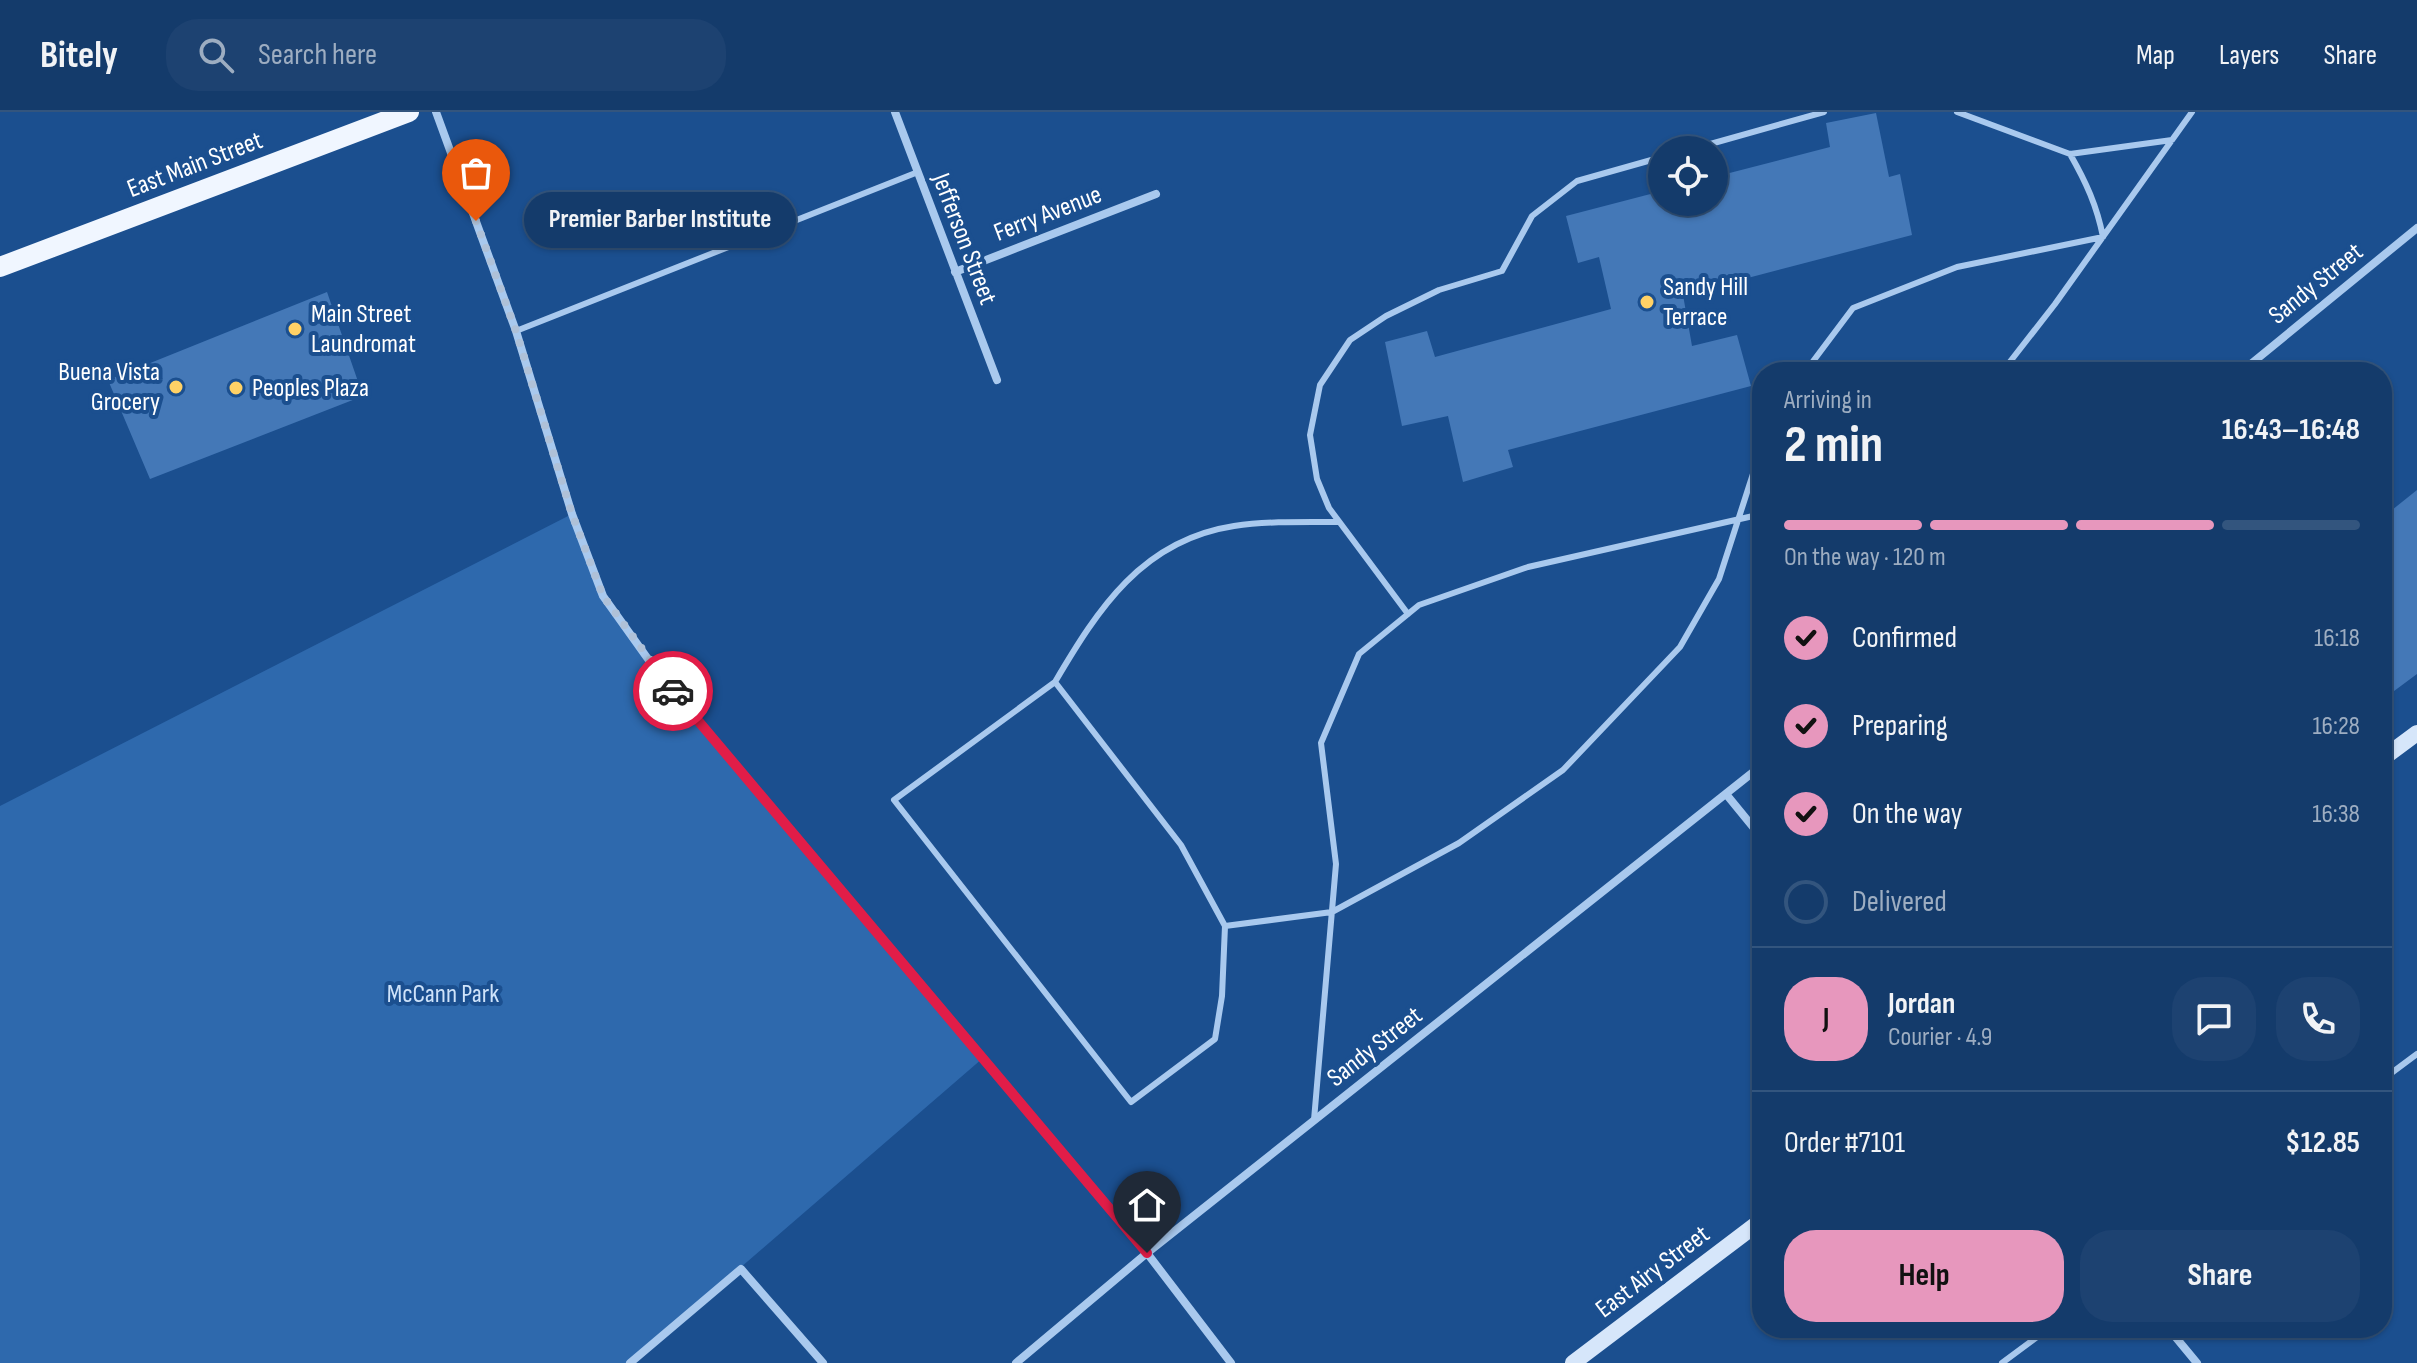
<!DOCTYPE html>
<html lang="en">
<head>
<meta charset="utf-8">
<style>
  body { margin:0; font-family:"Sofia Sans Condensed",sans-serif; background:#1d4271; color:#f1f3f6; height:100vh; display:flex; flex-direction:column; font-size:30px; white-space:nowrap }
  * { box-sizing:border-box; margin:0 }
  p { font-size:26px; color:#9dadc1 }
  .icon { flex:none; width:44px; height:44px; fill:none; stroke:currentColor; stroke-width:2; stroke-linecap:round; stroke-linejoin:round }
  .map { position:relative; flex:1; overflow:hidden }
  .panel { position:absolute; left:1752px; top:250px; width:640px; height:976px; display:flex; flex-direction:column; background:#143b6b; border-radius:32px; box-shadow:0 2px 6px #0004,0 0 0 2px #33557e }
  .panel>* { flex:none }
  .controls { position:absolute; left:1648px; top:24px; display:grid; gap:16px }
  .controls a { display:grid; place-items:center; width:80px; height:80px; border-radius:50%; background:#143b6b; box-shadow:0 2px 6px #0004,0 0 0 2px #33557e; font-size:40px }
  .pin { position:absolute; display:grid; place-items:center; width:68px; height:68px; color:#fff; margin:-82px -34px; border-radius:50% 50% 50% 0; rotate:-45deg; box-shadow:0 0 8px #0007 }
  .pin .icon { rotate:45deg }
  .courier { position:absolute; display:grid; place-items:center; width:80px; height:80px; margin:-40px; border:6px solid #e11d48; border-radius:50%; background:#fff; color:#222; box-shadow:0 2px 10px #0007 }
  .bubble { position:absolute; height:56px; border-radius:28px; background:#143b6b; box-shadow:0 2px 6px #0004,0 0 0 2px #33557e; font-size:26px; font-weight:700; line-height:56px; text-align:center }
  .overview em { font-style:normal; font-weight:700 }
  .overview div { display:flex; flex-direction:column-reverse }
  .overview { display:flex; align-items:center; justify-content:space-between; height:136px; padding:0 32px }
  h1 { font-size:52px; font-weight:700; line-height:60px }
  .bar { display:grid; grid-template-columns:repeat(4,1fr); gap:12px 8px; align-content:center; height:96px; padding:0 32px }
  .bar i { height:10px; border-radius:6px; background:#33557e }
  .bar .current { background:#e797bd }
  .bar p { grid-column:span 4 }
  .line { display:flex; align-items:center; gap:20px; padding:0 32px; border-top:2px solid #33557e }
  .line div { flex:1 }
  .round { display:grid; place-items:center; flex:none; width:84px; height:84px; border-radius:32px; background:#1d4271 }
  ol { padding:0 32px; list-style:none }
  li { display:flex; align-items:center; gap:24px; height:88px }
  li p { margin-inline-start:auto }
  li .icon { padding:8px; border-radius:50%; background:#e797bd; color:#111; stroke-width:4 }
  li:last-child { color:#9dadc1 }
  li i { width:44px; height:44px; border:4px solid #33557e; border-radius:50% }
  .button { display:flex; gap:16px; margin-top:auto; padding:16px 32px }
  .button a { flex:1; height:92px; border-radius:32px; background:#e797bd; color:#111; font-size:32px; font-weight:700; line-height:92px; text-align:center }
  .button a+a { background:#1d4271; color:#f1f3f6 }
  header { display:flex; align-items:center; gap:48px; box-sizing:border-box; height:112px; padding:0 40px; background:#143b6b; border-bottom:2px solid #33557e }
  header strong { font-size:38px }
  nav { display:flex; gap:44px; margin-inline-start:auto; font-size:28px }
  .search { width:560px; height:72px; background:#1d4271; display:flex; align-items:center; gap:20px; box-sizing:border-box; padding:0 28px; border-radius:32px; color:#9dadc1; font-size:30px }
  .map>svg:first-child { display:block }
  .green { fill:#2e69ad }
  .building { fill:#4478b7 }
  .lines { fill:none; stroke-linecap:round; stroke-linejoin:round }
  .lane { stroke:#a9c9ee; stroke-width:6 }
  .street { stroke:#a9c9ee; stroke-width:8 }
  .secondary { stroke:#d6e6fa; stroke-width:16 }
  .primary { stroke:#f0f6ff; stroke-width:20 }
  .done { stroke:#afc1d8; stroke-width:8; stroke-dasharray:0 14.4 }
  .route { stroke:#e11d48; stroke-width:10 }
  .poi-dot { fill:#ffd166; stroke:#1b4f8f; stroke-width:3 }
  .labels { text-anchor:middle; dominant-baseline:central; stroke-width:8; stroke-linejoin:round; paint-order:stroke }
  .street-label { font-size:26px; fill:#fff; stroke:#1b4f8f }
  .poi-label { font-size:26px; fill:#fff; stroke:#1b4f8f; text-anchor:start }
  .park-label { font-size:26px; fill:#cfe3fa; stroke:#1b4f8f }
</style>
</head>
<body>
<header>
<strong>Bitely</strong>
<div class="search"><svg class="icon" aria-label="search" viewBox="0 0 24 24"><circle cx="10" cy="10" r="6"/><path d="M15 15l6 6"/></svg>Search here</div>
<nav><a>Map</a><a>Layers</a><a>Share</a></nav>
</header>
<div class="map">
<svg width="2417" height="1251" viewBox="0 0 2417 1251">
  <rect width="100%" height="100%" fill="#1b4f8f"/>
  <!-- green -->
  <path class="green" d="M 572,402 L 603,484 L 658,561 L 983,946 L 630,1251 L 0,1251 L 0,694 Z"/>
  <!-- building -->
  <path class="building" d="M 1876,1 L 1889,65 L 1900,62 L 1912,123 L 1683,183 L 1692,234 L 1737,223 L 1751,274 L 1508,338 L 1513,355 L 1463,370 L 1448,304 L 1402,314 L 1385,230 L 1427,219 L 1435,245 L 1611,197 L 1599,145 L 1578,151 L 1566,104 L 1662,79 L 1662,90 L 1714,90 L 1714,65 L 1830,35 L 1826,11 Z
    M 327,180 L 363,284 L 150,367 L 108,268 Z
    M 2417,378 L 2417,562 L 2390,582 L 2382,573 L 2382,406 Z"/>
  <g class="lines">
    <!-- lane -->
    <path class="lane" d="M 1957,0 L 2070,42 L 2172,28
      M 1689,38 L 1824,0
      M 516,219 L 918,60
      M 1805,260 L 1853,196 L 1957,155 L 2103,125 C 2097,94 2086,70 2070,42
      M 2002,260 L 2055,192 L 2192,0
      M 1339,410 C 1304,410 1268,409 1234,414 C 1142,428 1098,497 1055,570 L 1181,733 L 1225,814 L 1332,800 L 1459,731 L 1563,658 L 1680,535 L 1719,467 L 1762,334
      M 1408,502 L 1329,396 L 1317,367 L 1310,323 L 1320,273 L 1350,228 L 1386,204 L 1439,178 L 1502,159 L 1532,104 L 1577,69 L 1662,45
      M 1055,570 L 894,688 L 1131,990 L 1215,927 L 1222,884 L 1225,814
      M 2382,968 L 2417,942
      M 1314,1008 L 1336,752 L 1321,631 L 1359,542 L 1419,493 L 1528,455 L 1762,402
      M 2002,1251 L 2049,1216"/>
    <!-- street -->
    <path class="street" d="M 436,0 L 516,219 L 572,402 L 603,484 L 658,561 L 1147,1141 L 1231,1251
      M 895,0 L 997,268
      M 955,160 L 1156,82
      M 2241,260 L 2417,116
      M 1726,682 L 1762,726
      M 2168,1216 L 2197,1251
      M 630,1251 L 741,1157 L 823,1251
      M 1016,1251 L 1147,1141 L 1762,653"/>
    <!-- secondary -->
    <path class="secondary" d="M 2382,647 L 2417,621
      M 1573,1251 L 1762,1108"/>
    <!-- primary -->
    <path class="primary" d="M 0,155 L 409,0"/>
  </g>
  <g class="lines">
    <!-- done -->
    <path class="done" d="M 476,109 L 516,219 L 572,402 L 603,484 L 673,579"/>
    <!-- route -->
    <path class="route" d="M 673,579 L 1147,1141"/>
  </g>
  <!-- markers -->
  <g class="poi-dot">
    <circle cx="1647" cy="190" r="8"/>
    <circle cx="295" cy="217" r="8"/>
    <circle cx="176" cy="275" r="8"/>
    <circle cx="236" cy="276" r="8"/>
  </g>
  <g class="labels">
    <!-- street labels -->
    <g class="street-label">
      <text transform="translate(195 53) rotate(-21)">East Main Street</text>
      <text transform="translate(1048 102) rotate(-21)">Ferry Avenue</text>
      <text transform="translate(964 127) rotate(69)">Jefferson Street</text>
      <text transform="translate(2316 172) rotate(-39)">Sandy Street</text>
      <text transform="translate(1375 935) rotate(-38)">Sandy Street</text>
      <text transform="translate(1653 1160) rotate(-37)">East Airy Street</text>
    </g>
    <!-- poi labels -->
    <g class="poi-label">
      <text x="1663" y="175">Sandy Hill<tspan x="1663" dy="30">Terrace</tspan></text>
      <text x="311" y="202">Main Street<tspan x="311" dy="30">Laundromat</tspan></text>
      <text x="160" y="260" text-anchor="end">Buena Vista<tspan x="160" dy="30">Grocery</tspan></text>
      <text x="252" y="276">Peoples Plaza</text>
    </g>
    <!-- park labels -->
    <g class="park-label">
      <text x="443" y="882">McCann Park</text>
    </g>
  </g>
</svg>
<div class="controls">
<a><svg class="icon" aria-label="locate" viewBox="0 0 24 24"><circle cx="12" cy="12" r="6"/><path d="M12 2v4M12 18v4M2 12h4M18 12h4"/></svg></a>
</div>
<div class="pin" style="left:476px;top:109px;background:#ea580c"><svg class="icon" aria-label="bag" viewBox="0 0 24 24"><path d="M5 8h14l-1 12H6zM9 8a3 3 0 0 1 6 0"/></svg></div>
<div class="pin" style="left:1147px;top:1141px;background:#1f2937"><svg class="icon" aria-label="home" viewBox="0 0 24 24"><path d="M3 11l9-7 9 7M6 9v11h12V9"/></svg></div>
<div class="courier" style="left:673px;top:579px"><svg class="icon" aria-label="car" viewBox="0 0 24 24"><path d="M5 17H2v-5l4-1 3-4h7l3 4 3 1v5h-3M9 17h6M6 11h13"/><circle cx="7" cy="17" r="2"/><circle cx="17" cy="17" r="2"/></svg></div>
<div class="bubble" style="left:524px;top:80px;width:272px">Premier Barber Institute</div>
<section class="panel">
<div class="overview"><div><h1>2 min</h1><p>Arriving in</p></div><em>16:43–16:48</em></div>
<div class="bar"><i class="current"></i><i class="current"></i><i class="current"></i><i></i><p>On the way · 120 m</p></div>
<ol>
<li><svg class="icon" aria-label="check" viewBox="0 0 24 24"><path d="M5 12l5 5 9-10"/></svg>Confirmed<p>16:18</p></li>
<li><svg class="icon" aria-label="check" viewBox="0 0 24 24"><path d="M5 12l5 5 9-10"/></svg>Preparing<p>16:28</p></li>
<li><svg class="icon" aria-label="check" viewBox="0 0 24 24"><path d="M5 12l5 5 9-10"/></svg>On the way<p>16:38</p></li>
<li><i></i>Delivered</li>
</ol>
<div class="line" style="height:144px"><b class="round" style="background:#e797bd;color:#111">J</b><div><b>Jordan</b><p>Courier · 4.9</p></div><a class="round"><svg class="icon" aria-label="chat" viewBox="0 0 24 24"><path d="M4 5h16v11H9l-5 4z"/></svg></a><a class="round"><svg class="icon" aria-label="phone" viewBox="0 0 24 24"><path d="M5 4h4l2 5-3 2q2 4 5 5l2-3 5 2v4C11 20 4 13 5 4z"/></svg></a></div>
<div class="line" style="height:104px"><div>Order #7101</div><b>$12.85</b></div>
<div class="button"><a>Help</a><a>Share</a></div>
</section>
</div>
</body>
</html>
